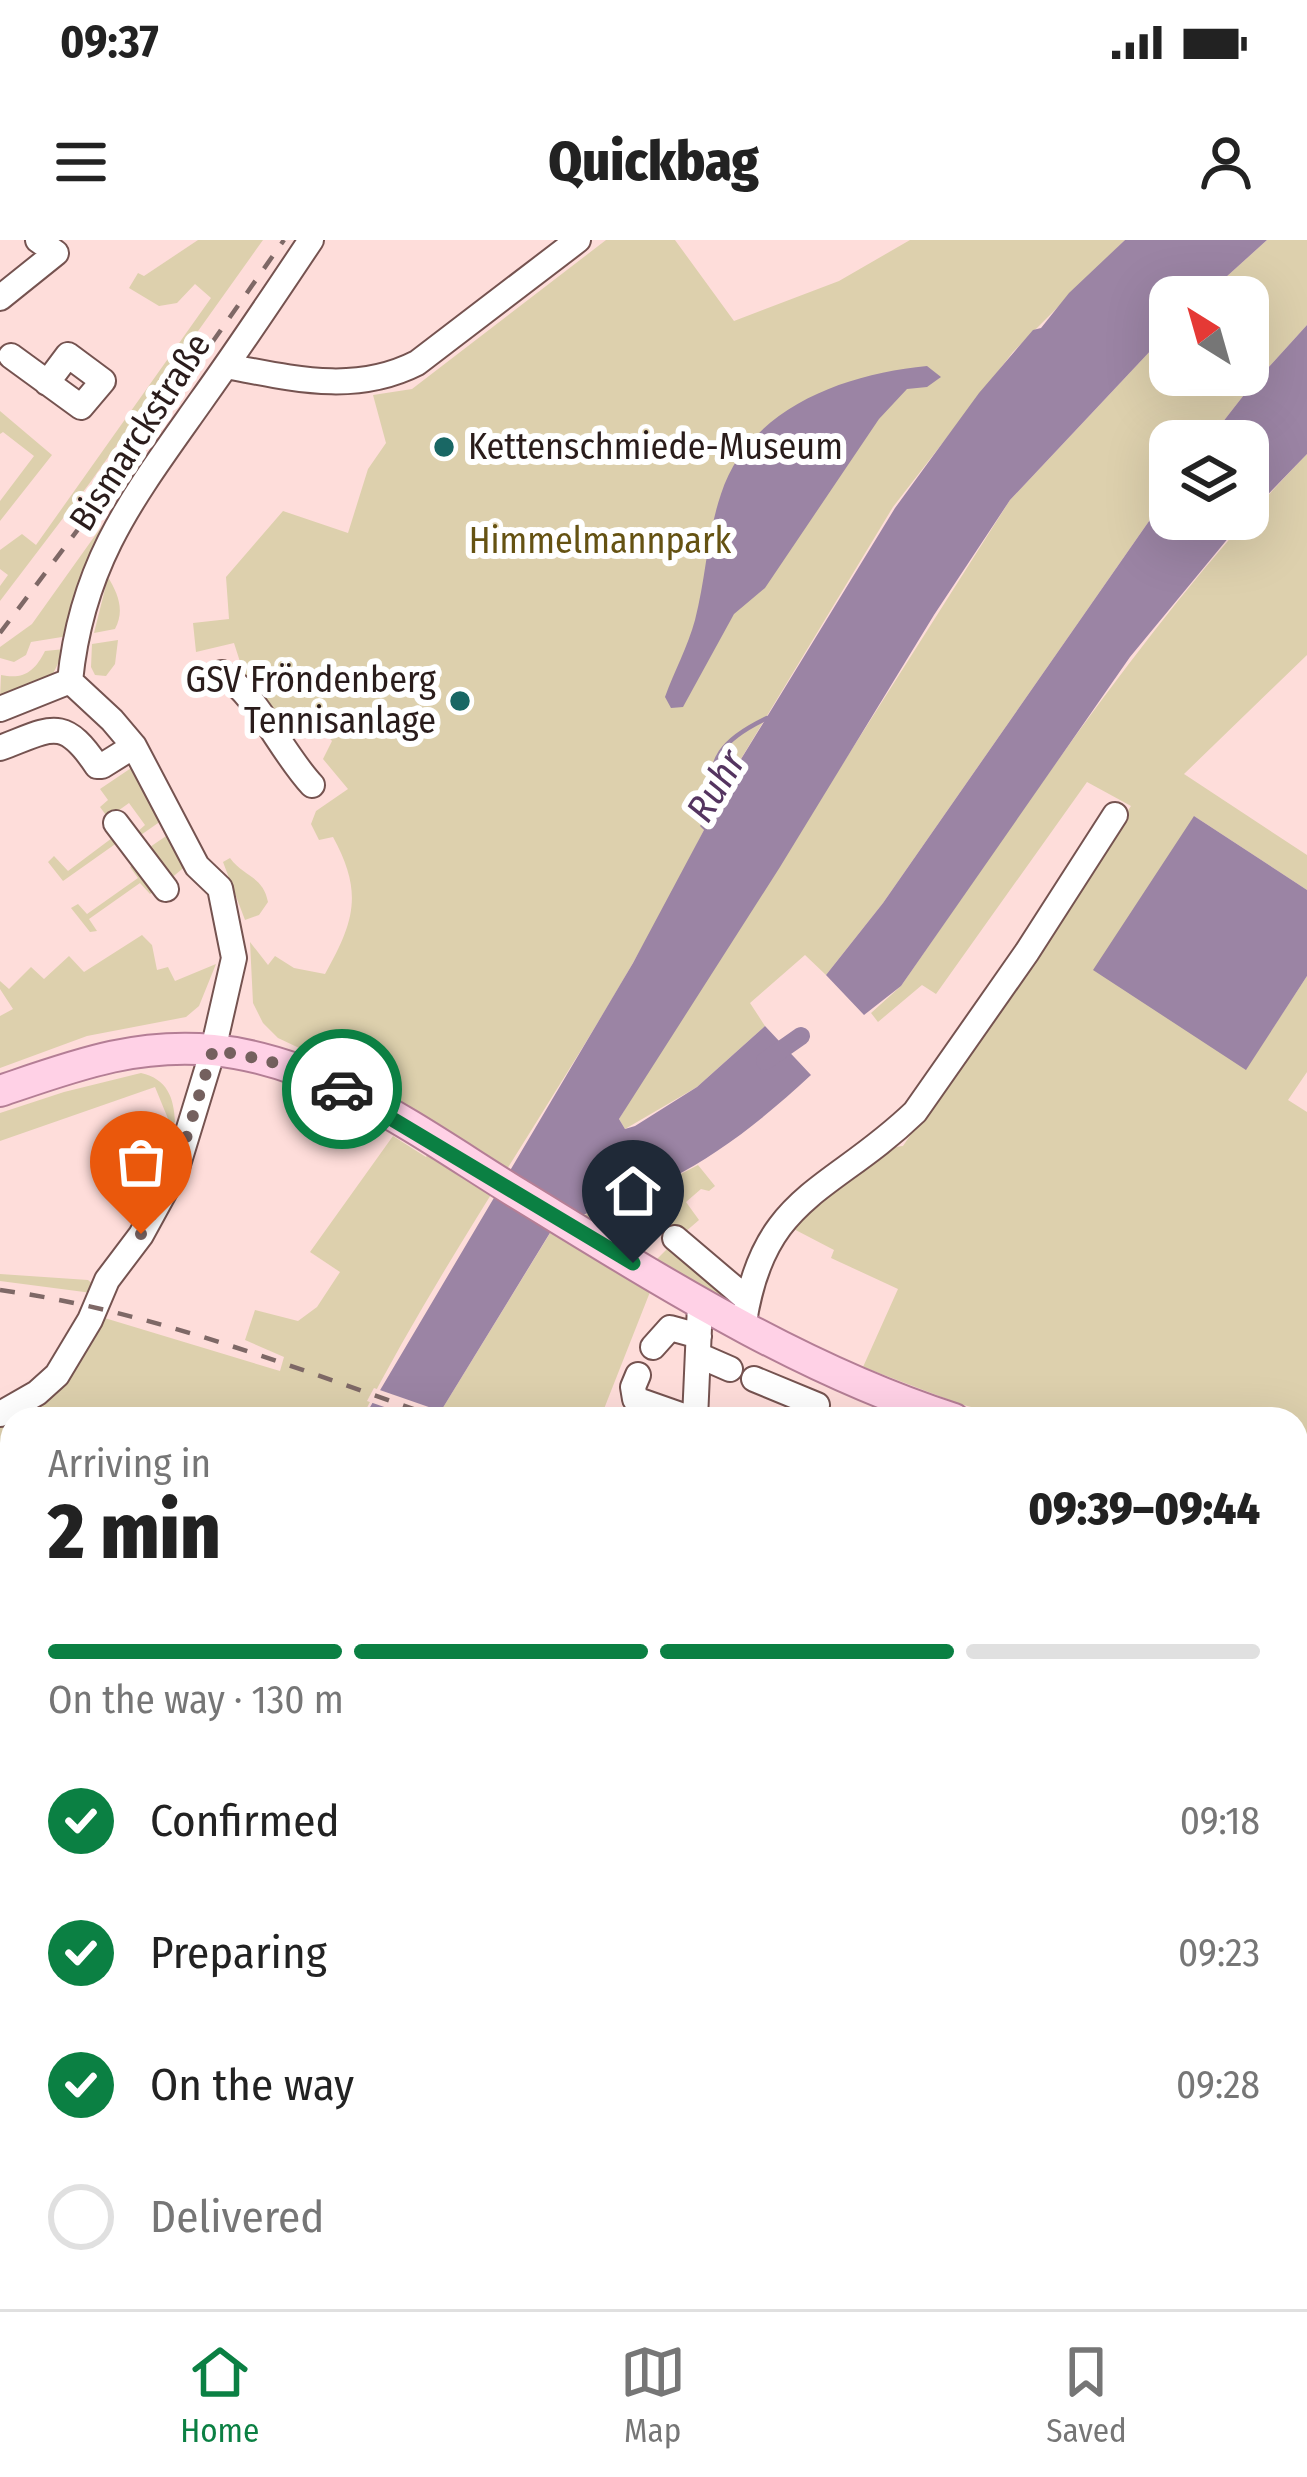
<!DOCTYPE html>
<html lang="en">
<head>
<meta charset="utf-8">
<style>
  body { margin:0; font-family:"Fira Sans Condensed",sans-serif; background:#f2f2f2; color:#222; height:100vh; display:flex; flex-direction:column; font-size:45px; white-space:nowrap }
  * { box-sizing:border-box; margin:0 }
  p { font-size:39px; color:#767676 }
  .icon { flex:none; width:66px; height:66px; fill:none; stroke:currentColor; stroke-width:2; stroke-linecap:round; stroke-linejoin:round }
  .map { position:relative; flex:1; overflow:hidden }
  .drawer { position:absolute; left:0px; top:1167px; width:1308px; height:903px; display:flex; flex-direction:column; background:#fff; border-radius:36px 36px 0 0; box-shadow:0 12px 48px #0002 }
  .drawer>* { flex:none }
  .needle { width:78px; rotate:323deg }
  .controls { position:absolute; left:1149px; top:36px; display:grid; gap:24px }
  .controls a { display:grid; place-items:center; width:120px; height:120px; border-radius:24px; background:#fff; box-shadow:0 12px 48px #0002; font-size:60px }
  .pin { position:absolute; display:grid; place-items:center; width:102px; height:102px; color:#fff; margin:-123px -51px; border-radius:50% 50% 50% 0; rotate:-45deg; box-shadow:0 0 12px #0007 }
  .pin .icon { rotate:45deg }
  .courier { position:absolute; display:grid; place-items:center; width:120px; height:120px; margin:-60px; border:9px solid #0b8043; border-radius:50%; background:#fff; color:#222; box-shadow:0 3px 15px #0007 }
  .overview em { font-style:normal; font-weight:800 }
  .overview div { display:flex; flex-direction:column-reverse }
  .overview { display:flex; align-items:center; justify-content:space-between; height:204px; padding:0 48px }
  h1 { font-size:78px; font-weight:800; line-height:90px }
  .bar { display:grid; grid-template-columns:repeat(4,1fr); gap:18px 12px; align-content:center; height:144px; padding:0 48px }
  .bar i { height:15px; border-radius:9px; background:#e0e0e0 }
  .bar .current { background:#0b8043 }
  .bar p { grid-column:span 4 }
  ol { padding:0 48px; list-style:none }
  li { display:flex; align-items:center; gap:36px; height:132px }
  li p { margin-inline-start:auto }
  li .icon { padding:12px; border-radius:50%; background:#0b8043; color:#fff; stroke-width:4 }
  li:last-child { color:#767676 }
  li i { width:66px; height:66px; border:6px solid #e0e0e0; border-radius:50% }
  .status { display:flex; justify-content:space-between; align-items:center; height:84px; padding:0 60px; background:#fff; direction:ltr }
  .status svg { height:33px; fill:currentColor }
  header { display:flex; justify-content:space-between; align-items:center; height:156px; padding:0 48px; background:#fff; font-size:54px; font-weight:800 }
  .dock { display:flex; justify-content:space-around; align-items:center; height:168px; border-top:3px solid #e0e0e0; background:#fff; font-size:33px; color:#767676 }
  .dock a { display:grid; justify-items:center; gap:6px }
  .dock .current { color:#0b8043 }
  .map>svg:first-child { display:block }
  .green { fill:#ddd0ad }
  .water { fill:#9b84a4 }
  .pier { fill:#feddda }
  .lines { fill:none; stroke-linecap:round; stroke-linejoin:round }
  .stream { stroke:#9b84a4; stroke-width:4.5 }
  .canal { stroke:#9b84a4; stroke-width:18 }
  .minor-casing { stroke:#755350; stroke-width:28 }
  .major-casing { stroke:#b47e95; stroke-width:34 }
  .minor { stroke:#fff; stroke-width:24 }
  .major { stroke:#ffd1e6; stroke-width:30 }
  .rail { stroke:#7e6866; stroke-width:4.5; stroke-dasharray:15 15; stroke-linecap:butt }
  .done { stroke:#74605e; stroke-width:12; stroke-dasharray:0 21.6 }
  .route { stroke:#0b8043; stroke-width:15 }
  .poi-dot { fill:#196764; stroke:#fff; stroke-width:4.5 }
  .labels { text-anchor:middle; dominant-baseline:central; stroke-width:12; stroke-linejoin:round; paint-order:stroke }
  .street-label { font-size:36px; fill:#2a1c1b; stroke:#fff }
  .poi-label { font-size:36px; fill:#2a1c1b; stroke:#fff; text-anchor:start }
  .park-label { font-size:36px; fill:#655212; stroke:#fff }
  .water-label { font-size:39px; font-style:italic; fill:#543460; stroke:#fff }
</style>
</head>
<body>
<div class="status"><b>09:37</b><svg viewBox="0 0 49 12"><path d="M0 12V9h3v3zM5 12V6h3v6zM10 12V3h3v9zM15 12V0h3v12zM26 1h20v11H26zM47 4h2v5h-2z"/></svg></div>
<header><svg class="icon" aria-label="menu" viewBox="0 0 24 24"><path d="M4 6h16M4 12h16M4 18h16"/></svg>Quickbag<svg class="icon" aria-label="person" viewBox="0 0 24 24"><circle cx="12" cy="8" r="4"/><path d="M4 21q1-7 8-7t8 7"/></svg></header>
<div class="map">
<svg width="1307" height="2069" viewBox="0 0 1307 2069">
  <rect width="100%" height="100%" fill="#feddda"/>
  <!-- green -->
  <path class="green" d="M 198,0 L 263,0 L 89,244 L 0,361 L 0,346 L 8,335 L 0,329 L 0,310 L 22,294 L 36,305 L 211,58 L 195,44 L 177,63 L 159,66 L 129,48 L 138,33 L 144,36 Z
    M 606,0 L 675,0 L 734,81 L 839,41 L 910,0 L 1125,0 L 1013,112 L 893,267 L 701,585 L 704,590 C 605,794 465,977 361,1179 L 16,1179 L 62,1139 L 98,1076 L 280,1131 L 284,1117 L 245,1100 L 255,1070 L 298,1081 L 317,1067 L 340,1032 L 310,1012 L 393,896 L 426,917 L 442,890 L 333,824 L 278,798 L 263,783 L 253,763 L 250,702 L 268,725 L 275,716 L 294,728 L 325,734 C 355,681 363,652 333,597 L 319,600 L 311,584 L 316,571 L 348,549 L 323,519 L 332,501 L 308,473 L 282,494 L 250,453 L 234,403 L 196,412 L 193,383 L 229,379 L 226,337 L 283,271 L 348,293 L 368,229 L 386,203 L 373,155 L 412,149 Z
    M 1267,0 L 1307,0 L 1307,85 L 1247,151 L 1208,201 L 1170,201 L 1170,251 L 883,663 L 826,735 L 805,715 L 750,763 L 765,786 L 697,847 L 625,889 L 619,879 L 642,840 L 1010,260 L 1170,90 L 1170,135 L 1248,135 L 1248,57 L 1204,57 Z
    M 0,171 L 52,215 L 0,281 L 0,261 L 34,216 L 3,192 L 0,194 Z
    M 1307,214 L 1307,415 L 1184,534 L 1307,615 L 1307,650 L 1194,576 L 1246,829 L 1307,736 L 1307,832 L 1288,860 L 1307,872 L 1307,1224 L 1296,1222 L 1296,1179 L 1016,1179 L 960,1164 L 863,1127 L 898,1049 L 831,1018 L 834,1010 L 786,985 C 810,967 878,906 903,906 L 1131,566 L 1087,542 L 936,754 L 922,745 L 878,782 L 871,773 L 901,746 C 1030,560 1151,375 1307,214 Z
    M 114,269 L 85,326 L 68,396 L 31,402 L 26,415 L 14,422 L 0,418 L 0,407 L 32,384 Z
    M 108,337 C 118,354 125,370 115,389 L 94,393 Z
    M 118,400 L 115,424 L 106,436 L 95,435 L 91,427 L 92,404 Z
    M 65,409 L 53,434 L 0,458 L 1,435 C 24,440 35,431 45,411 Z
    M 143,520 L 171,574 L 138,597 L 135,594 L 145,585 L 129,563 L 108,578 L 100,567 L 108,560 L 100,549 Z
    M 178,588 L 194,619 L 169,640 L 147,609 Z
    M 116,595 L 121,600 L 63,641 L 48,622 L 54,616 L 68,631 Z
    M 230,618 C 244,637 263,636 268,662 L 259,675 L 245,680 L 223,622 Z
    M 137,622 L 157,649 L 150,654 L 140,643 L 89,679 L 97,691 L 90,692 L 71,668 L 78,664 L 87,674 L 138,638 L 130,627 Z
    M 142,695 L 152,705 L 157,730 L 168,727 L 175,741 L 216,724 L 199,766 L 186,777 L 87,796 L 0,828 L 0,776 L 13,769 L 0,749 L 0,741 L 9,749 L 31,727 L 44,739 L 69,716 L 84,732 Z
    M 141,833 C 167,839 174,857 175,882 L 171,886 L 155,847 L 0,901 L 0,873 L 64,852 Z
    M 698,925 L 715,946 L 709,951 L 701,949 L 686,962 L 699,980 L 684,993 L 659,989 L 628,1001 L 582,976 L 635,958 Z
    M 552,990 L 623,1026 L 621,1034 L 650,1052 L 600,1179 L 436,1179 Z
    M 673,1003 L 741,1063 L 739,1070 L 657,1019 Z
    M 0,1034 L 88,1040 L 95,1046 L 92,1053 L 0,1041 Z
    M 12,1183 L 12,1385 L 0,1374 L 0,1187 Z
    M 1296,1256 L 1307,1257 L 1307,1482 L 1296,1477 Z
    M 12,1461 L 12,1632 L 0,1641 L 0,1475 Z
    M 1122,2058 L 1277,2058 L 1288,2069 L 1138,2069 Z"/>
  <!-- water -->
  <path class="water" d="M 1125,0 L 1267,0 L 1204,57 L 1170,57 L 1170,90 L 1010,260 L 934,375 L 780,627 L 619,879 L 625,889 L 635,886 L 697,847 L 765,786 L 811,835 C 728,912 665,951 556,983 L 436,1179 L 363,1179 L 633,723 L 704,590 L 700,586 L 895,268 L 979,153 L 1033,90 L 1041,88 L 1069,53 Z
    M 1307,85 L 1307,214 L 1248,275 L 1248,201 L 1208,201 L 1247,151 Z
    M 927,126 L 941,137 L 927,147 L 907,149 L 879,179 L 765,348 L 734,374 L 683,467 L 671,468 L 665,457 C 674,432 688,406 695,380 C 706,338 707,295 721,254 C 749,168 844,134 927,126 Z
    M 1170,251 L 1170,279 L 1244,279 L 1130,417 L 901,746 L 864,775 L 826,735 L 883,663 Z
    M 1194,576 L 1307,650 L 1307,736 L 1246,830 L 1093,730 Z
    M 12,1643 L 12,1730 L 0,1737 L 0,1652 Z
    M 434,2058 L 565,2058 L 565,2069 L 433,2069 Z
    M 1161,2058 L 1215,2058 L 1224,2069 L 1171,2069 Z"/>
  <!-- pier -->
  <path class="pier" d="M 374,1148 L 446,1173 L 443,1179 L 419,1179 L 367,1161 Z"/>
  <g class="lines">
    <!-- stream -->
    <path class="stream" d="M 712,567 C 706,518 723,499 767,478"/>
    <!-- canal -->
    <path class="canal" d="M 765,821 L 801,796"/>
    <!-- minor casing -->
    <g class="minor-casing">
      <path id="minor" d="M 0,58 L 56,13 L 38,0
        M 11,116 L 81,167 L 103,141 L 68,115 L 47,143
        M 226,126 C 291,138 354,155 417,123 L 578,0
        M 222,433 C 258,456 281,512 312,545
        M 70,441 C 82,321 134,256 201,161 C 239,108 275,54 311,0
        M 0,469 L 70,441
        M 0,508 C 51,489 63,475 97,526 L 102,526 L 134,506
        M 116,583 L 166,649
        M 675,998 L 747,1059
        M 743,1089 C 761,954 830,954 915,872 L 1027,712 L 1115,575
        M 653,1107 L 670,1088 L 699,1096
        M 698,1115 L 730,1129
        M 638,1135 L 633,1147 L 635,1159 L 692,1179
        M 754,1139 L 817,1165
        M 0,1174 L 37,1153 L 57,1135 L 90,1080 L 107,1040 L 141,995 L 176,931 L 213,810 L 234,718 L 220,648 L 197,626 L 134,506 L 112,480 L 70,441
        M 695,1179 L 700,1065
        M 687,2058 L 703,2069
        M 330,2069 L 337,2058
        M 402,2069 L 410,2058
        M 772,2069 L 780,2058"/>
    </g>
    <!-- major casing -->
    <g class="major-casing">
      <path id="major" d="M 0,851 C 74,826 133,803 213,810 C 326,821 423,895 517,953 C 658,1039 796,1128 954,1179
        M 1296,1243 L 1307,1244"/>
    </g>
    <!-- minor -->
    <use href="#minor" class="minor"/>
    <!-- major -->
    <use href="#major" class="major"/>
    <!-- rail -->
    <path class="rail" d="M 0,393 L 122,231 L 284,0
      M 0,1050 C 153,1071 297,1129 442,1179
      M 1296,1501 L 1307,1507"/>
  </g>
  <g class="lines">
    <!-- done -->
    <path class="done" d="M 141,994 L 176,931 L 213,810 C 257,817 303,828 342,849"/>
    <!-- route -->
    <path class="route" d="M 342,849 L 633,1023"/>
  </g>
  <!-- markers -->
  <g class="poi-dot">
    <circle cx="444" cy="207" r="12"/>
    <circle cx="460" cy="461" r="12"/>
  </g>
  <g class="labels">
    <!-- street labels -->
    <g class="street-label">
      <text transform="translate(140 192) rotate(-57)">Bismarckstraße</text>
    </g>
    <!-- poi labels -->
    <g class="poi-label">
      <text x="468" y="207">Kettenschmiede-Museum</text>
      <text x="436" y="440" text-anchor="end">GSV Fröndenberg<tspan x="436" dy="41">Tennisanlage</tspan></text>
    </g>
    <!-- park labels -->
    <g class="park-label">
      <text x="600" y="301">Himmelmannpark</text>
    </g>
    <!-- water labels -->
    <g class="water-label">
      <text transform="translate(716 546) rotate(-59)">Ruhr</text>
    </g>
  </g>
</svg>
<div class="controls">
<a><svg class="needle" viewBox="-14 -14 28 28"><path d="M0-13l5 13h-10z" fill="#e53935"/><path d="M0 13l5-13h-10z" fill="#767676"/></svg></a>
<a><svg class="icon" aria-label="layers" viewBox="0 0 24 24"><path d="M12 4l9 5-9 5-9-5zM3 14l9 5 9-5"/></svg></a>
</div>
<div class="pin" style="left:141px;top:994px;background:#ea580c"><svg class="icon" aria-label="bag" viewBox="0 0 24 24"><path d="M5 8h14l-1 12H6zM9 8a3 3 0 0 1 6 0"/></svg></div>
<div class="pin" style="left:633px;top:1023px;background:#1f2937"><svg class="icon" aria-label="home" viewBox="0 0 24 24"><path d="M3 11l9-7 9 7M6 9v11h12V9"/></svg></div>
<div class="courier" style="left:342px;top:849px"><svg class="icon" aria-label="car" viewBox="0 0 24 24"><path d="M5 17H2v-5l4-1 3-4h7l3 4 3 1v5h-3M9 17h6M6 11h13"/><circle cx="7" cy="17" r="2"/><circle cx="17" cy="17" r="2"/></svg></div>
<section class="drawer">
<div class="overview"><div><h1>2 min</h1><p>Arriving in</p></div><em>09:39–09:44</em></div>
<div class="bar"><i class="current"></i><i class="current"></i><i class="current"></i><i></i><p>On the way · 130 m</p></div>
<ol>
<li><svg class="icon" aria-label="check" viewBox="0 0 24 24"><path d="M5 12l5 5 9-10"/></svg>Confirmed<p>09:18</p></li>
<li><svg class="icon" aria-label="check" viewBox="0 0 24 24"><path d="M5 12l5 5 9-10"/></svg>Preparing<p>09:23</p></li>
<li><svg class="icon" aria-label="check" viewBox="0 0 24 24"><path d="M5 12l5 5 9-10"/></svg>On the way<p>09:28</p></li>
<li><i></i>Delivered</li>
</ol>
</section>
</div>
<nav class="dock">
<a class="current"><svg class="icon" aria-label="home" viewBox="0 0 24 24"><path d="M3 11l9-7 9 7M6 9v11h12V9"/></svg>Home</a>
<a><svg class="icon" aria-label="map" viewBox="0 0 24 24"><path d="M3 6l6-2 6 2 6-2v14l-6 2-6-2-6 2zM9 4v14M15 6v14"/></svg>Map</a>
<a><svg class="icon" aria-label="saved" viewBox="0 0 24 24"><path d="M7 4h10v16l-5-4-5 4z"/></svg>Saved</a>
</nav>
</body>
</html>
